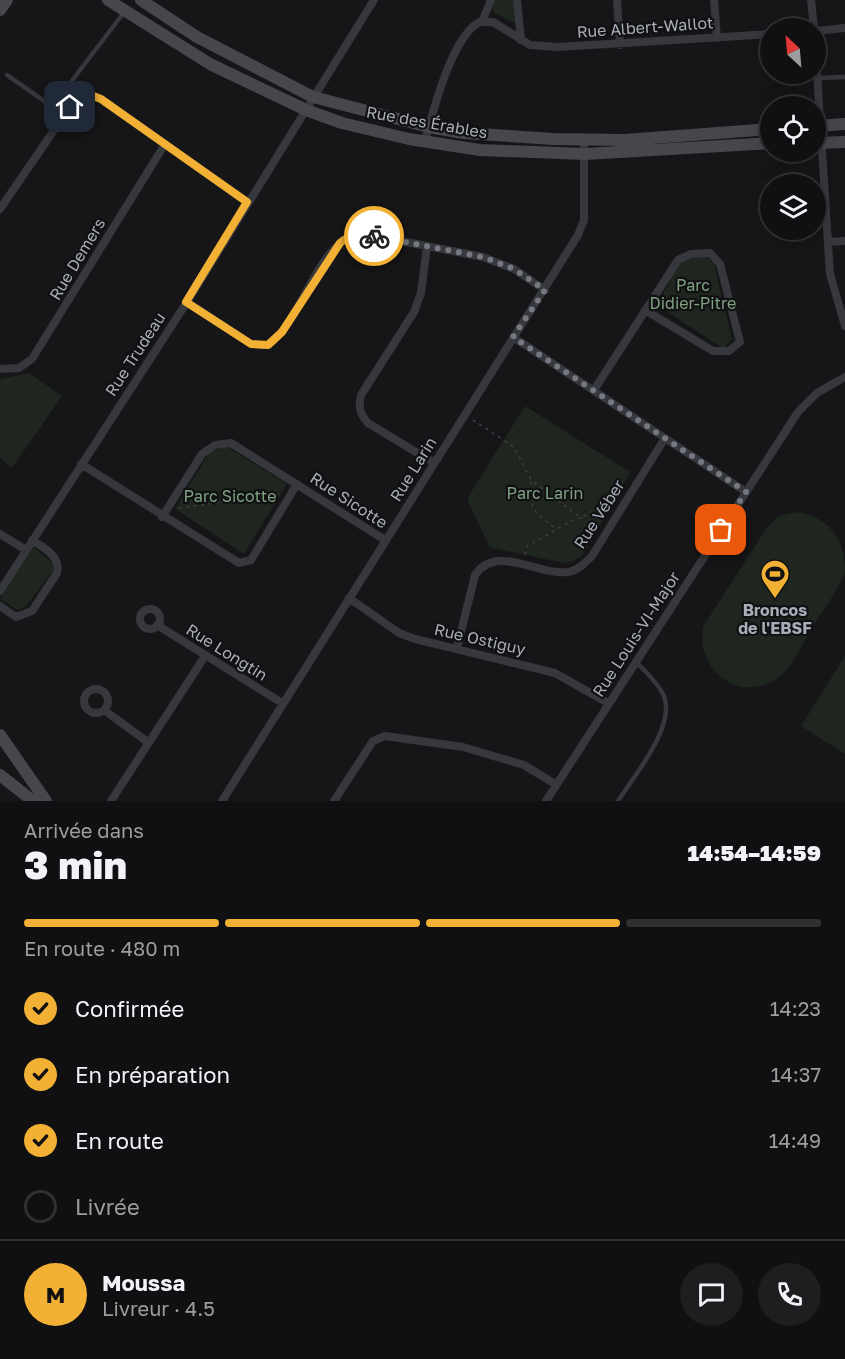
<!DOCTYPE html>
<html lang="fr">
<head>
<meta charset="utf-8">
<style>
  body { margin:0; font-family:"Golos Text",sans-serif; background:#1e1e20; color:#f1f3f6; height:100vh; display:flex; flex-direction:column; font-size:22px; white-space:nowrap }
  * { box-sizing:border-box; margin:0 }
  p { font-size:20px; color:#9c9d9f }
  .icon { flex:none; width:33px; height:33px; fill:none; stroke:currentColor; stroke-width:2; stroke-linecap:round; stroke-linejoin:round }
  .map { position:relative; height:801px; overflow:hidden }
  .sheet { display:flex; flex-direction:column; background:#101012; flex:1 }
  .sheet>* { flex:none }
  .needle { width:39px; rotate:334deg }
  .buttons { position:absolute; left:760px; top:18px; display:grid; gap:12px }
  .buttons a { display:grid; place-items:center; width:66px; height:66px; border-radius:50%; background:#101012; box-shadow:0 6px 24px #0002,0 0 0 2px #303032; font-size:30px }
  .pin { position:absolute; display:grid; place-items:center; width:51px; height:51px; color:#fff; margin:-26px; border-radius:12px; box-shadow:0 3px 9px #0006 }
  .courier { position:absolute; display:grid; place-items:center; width:60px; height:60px; margin:-30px; border:4px solid #f2b134; border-radius:50%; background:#fff; color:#222; box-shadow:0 2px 8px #0007 }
  .head em { font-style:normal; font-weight:800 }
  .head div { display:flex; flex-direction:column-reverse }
  .head { display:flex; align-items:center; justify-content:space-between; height:102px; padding:0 24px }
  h1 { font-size:39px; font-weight:800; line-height:45px }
  .bar { display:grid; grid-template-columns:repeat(4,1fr); gap:9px 6px; align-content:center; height:72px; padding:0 24px }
  .bar i { height:8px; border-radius:4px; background:#303032 }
  .bar .on { background:#f2b134 }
  .bar p { grid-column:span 4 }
  .line { display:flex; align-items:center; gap:15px; padding:0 24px; border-top:2px solid #303032 }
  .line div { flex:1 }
  .round { display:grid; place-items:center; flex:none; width:63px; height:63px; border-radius:32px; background:#1e1e20 }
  ol { padding:0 24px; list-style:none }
  li { display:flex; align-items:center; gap:18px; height:66px }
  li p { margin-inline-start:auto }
  li .icon { padding:6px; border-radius:50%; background:#f2b134; color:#111; stroke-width:4 }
  li:last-child { color:#9c9d9f }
  li i { width:33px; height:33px; border:3px solid #303032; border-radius:50% }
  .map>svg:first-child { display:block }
  .green { fill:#1e261f }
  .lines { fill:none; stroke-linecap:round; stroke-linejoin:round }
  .path { stroke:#3d3f44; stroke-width:1.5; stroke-dasharray:3 4.5; stroke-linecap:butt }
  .lane { stroke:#37383d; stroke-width:4.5 }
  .street { stroke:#37383d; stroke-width:8 }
  .secondary { stroke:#45474d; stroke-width:12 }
  .done { stroke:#757880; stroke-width:6; stroke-dasharray:0 10.8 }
  .route { stroke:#f2b134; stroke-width:8 }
  .labels { text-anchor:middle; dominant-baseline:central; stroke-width:4.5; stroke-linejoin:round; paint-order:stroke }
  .street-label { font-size:16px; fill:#a8adb8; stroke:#111113 }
  .park-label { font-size:16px; fill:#7fa381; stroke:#111113 }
  .poi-label { font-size:16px; font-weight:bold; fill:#a8adb8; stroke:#111113 }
</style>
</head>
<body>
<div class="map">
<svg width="845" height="801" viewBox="0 0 845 801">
  <rect width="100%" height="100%" fill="#161618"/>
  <!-- green -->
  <path class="green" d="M 494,0 L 514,0 L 515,23 L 494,13 L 492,6 Z
    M 697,256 L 707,257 L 714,264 L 732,339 L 725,347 L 722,348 L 657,305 L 679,264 Z
    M 29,373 L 62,396 L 12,468 L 0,458 L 0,379 Z
    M 525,406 L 630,472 L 586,550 C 580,559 575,561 564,563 L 492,548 L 489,546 L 468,501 L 468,497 Z
    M 224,447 L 229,448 L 287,484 L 244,554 L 175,509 L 209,453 Z
    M 797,512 C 827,517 845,537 845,571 C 842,586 821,612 813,626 C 802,645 792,670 773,681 C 734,703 693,664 704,625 L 768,526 L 779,516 Z
    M 33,547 L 54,564 L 54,570 L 25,607 L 17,610 L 0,599 Z
    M 845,656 L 845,754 L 801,726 Z"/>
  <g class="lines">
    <!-- path -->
    <path class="path" d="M 473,420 L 514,447 L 531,480 L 577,515 L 584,516 L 595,510 L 608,515
      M 531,481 C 527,511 537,513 557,530
      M 179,508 L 281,494
      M 525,555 L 528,545 C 548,537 563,522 583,517"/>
    <!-- lane -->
    <path class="lane" d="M 7,75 L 47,103 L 58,99 L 125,11
      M 818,78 L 845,77
      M 618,801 C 634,776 678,724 663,694 C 657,682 646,672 636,662"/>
    <!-- street -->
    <path class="street" d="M 517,0 L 521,40
      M 617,0 L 620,45
      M 714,0 L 717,38
      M 811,0 L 814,28
      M 482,22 L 491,0
      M 816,31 L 845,28
      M 816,57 L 830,274 L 845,326
      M 425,141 C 433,112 452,35 480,22 L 493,22 L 530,45 L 558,47 L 771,34
      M 0,209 L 70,107 L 88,94 L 101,99 L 247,202
      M 828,242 L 845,241
      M 427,246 L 421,293 L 414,312 L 361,395 C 358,408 360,414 368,423 L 434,463
      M 187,302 L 251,344 L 268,345 C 305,318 314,245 360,233 L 483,257 L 514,269 L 545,290
      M 513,337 L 746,492
      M 0,369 L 19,368 L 32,359 L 165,144
      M 594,390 L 678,260 L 691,254 L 710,253 L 720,264 L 740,342 L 729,351 L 713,351 L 645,310
      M 81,464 L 239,563 L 251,560 L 297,484
      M 162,517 L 202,454 L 215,445 L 231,443 L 385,540
      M 0,534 L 26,550
      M 0,591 L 187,302 L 374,0
      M 349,598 L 399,633 L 415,639 L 555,673 L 608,703
      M 0,606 L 16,617 L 32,611 L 57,573 C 61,556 44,548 32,540
      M140 619a10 10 0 1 1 20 0a10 10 0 1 1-20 0Z
      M 157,625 L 282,703
      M 457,648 L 475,575 C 496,543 538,576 568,572 C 577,571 585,563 592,556 L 665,438
      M84 701a12 12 0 1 1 24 0a12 12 0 1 1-24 0Z
      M 104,710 L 149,743
      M 111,801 L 205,656
      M 222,801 L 578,235 L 584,220 L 584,140
      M 334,801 L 373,741 L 385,736 L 463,747 L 524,765 L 555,784
      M 546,801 L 798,412 L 817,393 L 845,377"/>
    <!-- secondary -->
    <path class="secondary" d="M 108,0 L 210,64 L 306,110 L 342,123 L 409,139 L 480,150 L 585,154 L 771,143
      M 141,0 L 197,37 L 313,97 L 429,127 L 463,133 L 554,139 L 625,140 L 771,129
      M 0,10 L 7,0
      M 816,126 L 845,124
      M 816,143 L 845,142
      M 0,735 L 46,801
      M 0,775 L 33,801"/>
  </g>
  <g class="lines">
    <!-- done -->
    <path class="done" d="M 374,236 L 483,257 L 514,269 L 545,290 L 513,337 L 746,492 L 721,530"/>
    <!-- route -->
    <path class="route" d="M 70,107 L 88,94 L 101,99 L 247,202 L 186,302 L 251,344 L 268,345 L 282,332 L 340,243 C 351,234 360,233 374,236"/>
  </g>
  <!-- icons -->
  <defs>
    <g id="stadium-pin" transform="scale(1.5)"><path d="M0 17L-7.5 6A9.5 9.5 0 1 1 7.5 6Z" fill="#f2b134" stroke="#111113"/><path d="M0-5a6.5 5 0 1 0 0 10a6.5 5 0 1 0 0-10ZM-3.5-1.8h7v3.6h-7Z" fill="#111"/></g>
  </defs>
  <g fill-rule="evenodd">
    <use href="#stadium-pin" x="775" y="574"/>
  </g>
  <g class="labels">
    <!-- street labels -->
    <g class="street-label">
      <text transform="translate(645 27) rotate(-4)">Rue Albert-Wallot</text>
      <text transform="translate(427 122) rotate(10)">Rue des Érables</text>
      <text transform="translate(77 259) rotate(-59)">Rue Demers</text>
      <text transform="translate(135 354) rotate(-57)">Rue Trudeau</text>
      <text transform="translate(413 469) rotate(-58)">Rue Larin</text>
      <text transform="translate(349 500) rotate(33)">Rue Sicotte</text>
      <text transform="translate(599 514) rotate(-57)">Rue Véber</text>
      <text transform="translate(636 634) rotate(-57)">Rue Louis-VI-Major</text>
      <text transform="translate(480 639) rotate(13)">Rue Ostiguy</text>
      <text transform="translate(227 652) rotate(32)">Rue Longtin</text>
    </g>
    <!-- park labels -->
    <g class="park-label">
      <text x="693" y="285">Parc<tspan x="693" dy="18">Didier-Pitre</tspan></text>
      <text x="545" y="493">Parc Larin</text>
      <text x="230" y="496">Parc Sicotte</text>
    </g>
    <!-- poi labels -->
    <g class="poi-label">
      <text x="775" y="610">Broncos<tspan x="775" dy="18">de l'EBSF</tspan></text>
    </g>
  </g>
</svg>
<div class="buttons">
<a><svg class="needle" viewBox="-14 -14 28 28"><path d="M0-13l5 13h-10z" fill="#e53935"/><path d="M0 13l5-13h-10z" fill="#9c9d9f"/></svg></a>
<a><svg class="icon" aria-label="locate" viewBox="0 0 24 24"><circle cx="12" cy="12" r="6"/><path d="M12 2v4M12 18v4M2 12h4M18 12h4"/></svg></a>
<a><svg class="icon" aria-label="layers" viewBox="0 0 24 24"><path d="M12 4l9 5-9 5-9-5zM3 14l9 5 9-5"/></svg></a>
</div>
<div class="pin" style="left:721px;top:530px;background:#ea580c"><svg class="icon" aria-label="bag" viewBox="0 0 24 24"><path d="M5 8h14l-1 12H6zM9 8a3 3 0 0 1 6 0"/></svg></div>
<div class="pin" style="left:70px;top:107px;background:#1f2937"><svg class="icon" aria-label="home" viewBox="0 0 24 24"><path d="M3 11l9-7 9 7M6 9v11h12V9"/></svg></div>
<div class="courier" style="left:374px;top:236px"><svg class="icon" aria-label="bike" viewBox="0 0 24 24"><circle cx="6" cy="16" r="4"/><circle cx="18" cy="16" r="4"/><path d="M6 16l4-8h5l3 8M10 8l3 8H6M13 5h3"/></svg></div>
</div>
<section class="sheet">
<div class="head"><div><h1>3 min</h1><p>Arrivée dans</p></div><em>14:54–14:59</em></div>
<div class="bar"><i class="on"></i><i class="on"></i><i class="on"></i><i></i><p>En route · 480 m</p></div>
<ol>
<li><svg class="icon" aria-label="check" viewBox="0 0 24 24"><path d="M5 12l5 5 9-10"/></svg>Confirmée<p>14:23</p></li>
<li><svg class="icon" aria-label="check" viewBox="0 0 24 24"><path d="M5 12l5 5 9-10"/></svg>En préparation<p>14:37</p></li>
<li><svg class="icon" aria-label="check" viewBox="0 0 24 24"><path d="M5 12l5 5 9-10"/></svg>En route<p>14:49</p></li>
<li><i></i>Livrée</li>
</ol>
<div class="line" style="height:108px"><b class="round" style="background:#f2b134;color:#111">M</b><div><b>Moussa</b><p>Livreur · 4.5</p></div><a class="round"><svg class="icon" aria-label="chat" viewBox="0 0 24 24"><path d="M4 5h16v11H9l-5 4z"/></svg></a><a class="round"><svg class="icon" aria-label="phone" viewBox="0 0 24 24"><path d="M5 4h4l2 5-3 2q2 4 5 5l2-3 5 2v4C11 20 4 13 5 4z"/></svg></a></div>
</section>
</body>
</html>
